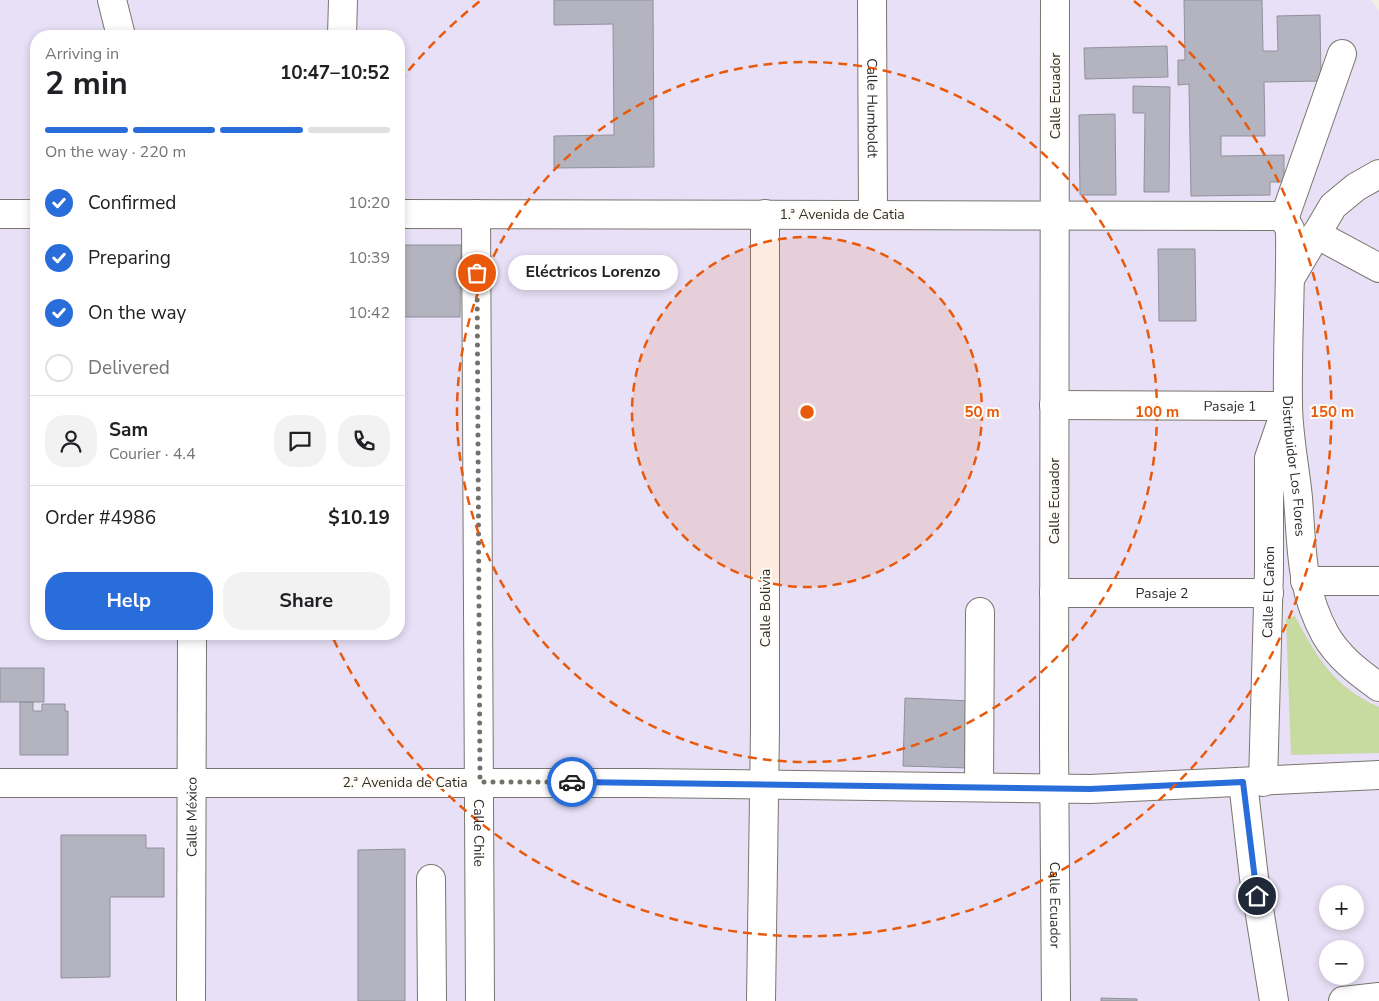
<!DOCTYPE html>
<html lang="en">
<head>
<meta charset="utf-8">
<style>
  body { margin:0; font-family:"Nunito Sans",sans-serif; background:#f2f2f2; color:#202124; height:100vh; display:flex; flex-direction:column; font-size:19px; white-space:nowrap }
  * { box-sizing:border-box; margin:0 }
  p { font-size:16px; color:#757577 }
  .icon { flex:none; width:28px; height:28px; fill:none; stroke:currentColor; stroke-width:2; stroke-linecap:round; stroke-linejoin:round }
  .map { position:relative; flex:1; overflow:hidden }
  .details { position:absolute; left:30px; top:30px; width:375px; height:610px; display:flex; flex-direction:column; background:#fff; border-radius:20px; box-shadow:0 2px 8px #0003 }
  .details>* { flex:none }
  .fabs { position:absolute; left:1319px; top:885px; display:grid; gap:10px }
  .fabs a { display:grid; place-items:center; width:45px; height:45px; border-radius:50%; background:#fff; box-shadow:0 2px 8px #0003; font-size:25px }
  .pin { position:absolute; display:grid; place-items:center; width:42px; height:42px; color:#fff; margin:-21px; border:2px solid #fff; border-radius:50%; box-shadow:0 1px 5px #0007 }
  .courier { position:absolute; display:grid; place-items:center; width:50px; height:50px; margin:-25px; border:4px solid #286dd9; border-radius:50%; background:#fff; color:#222; box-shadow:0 1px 6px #0007 }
  .bubble { position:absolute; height:35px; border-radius:18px; background:#fff; box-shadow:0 2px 8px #0003; font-size:16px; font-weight:700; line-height:35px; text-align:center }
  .headline em { font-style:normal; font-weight:700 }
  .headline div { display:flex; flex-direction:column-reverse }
  .headline { display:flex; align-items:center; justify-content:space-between; height:85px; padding:0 15px }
  h1 { font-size:32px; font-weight:700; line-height:38px }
  .bar { display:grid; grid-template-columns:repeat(4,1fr); gap:8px 5px; align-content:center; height:60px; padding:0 15px }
  .bar i { height:6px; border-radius:4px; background:#e0e0e0 }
  .bar .on { background:#286dd9 }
  .bar p { grid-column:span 4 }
  .line { display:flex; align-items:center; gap:12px; padding:0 15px; border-top:1px solid #e0e0e0 }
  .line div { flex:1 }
  .round { display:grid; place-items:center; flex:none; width:52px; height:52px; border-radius:20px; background:#f2f2f2 }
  ol { padding:0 15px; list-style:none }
  li { display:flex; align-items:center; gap:15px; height:55px }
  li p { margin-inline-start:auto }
  li .icon { padding:5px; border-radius:50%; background:#286dd9; color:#fff; stroke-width:4 }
  li:last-child { color:#757577 }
  li i { width:28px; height:28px; border:2px solid #e0e0e0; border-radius:50% }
  .primary-button { display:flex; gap:10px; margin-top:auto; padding:10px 15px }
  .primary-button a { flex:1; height:58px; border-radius:20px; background:#286dd9; color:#fff; font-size:20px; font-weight:700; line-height:58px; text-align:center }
  .primary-button a+a { background:#f2f2f2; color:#202124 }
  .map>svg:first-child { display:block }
  .commercial { fill:#e7e0f6; fill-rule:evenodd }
  .grass { fill:#c7da9f }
  .building { fill:#b3b4bf; stroke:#90919b }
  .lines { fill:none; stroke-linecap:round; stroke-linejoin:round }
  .minor-casing { stroke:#7b766d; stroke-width:30 }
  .highway-casing { stroke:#7b766d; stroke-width:30 }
  .minor { stroke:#fff; stroke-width:28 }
  .highway { stroke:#fff; stroke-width:28 }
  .done { stroke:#74706a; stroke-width:5; stroke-dasharray:0 9 }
  .route { stroke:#286dd9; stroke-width:6 }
  .ring { fill:none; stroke:#e8590c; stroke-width:2.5; stroke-dasharray:9 6 }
  .labels { text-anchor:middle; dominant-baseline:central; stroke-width:4; stroke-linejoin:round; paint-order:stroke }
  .street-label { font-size:14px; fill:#2f2d29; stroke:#fefbf5 }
  .centre { fill:#e8590c; stroke:#fefbf5; stroke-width:2.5 }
  .ring-label { font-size:15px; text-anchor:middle; font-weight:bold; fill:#e8590c; stroke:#fefbf5; stroke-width:4; stroke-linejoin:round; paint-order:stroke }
</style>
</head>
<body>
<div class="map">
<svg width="1379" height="1001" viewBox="0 0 1379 1001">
  <rect width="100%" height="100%" fill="#f3ede3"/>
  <!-- commercial -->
  <path class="commercial" d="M 0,0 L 1371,0 L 1379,12 L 1379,1001 L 0,1001 ZM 36,36 L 399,36 L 399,634 L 36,634 ZM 1328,894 L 1355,894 L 1355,921 L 1328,921 ZM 1328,949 L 1355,949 L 1355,976 L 1328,976 Z"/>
  <!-- grass -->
  <path class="grass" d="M 1295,616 C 1317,658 1334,687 1379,707 L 1379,753 L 1291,755 L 1286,619 Z"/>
  <!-- building -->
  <path class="building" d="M 554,0 L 653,0 L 654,167 L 554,168 L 554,136 L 614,135 L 613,24 L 554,25 Z
    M 1184,0 L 1262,0 L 1263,51 L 1278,51 L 1277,16 L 1320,15 L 1321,81 L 1264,82 L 1265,136 L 1221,136 L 1221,156 L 1284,155 L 1284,182 L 1270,182 L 1270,195 L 1191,196 L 1189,84 L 1178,85 L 1178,60 L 1185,60 Z
    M 1167,46 L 1168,77 L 1085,79 L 1084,48 Z
    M 1133,86 L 1170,87 L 1169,192 L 1144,192 L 1145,113 L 1133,113 Z
    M 1115,114 L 1116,195 L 1080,195 L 1079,115 Z
    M 399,245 L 461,245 L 460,317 L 399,317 Z
    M 1158,249 L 1195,249 L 1196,321 L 1159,321 Z
    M 0,668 L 44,668 L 44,702 L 0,702 Z
    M 905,698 L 971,701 L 969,768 L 903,766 Z
    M 20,702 L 33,702 L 33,711 L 42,711 L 42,704 L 65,704 L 65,711 L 68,711 L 68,755 L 20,755 Z
    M 61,835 L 146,835 L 146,848 L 164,848 L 164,897 L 110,897 L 110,977 L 61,978 Z
    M 405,849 L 405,1001 L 358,1001 L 358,850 Z
    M 1101,998 L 1137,999 L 1137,1001 L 1101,1001 Z"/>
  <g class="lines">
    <!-- minor casing -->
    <g class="minor-casing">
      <g id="minor">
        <path d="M 112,0 L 121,36"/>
        <path id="s1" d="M 872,0 L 873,214"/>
        <path id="s2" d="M 1055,0 L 1054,747 L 1056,1001"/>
        <path d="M 342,36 L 343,0"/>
        <path d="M 0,214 L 36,214"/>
        <path d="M 399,214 L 1277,216 L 1284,219"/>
        <path id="s3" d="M 476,214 L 480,1001"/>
        <path id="s4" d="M 1284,219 L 1290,229 C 1291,287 1287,345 1288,403 C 1288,435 1295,467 1298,498 C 1302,547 1300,588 1325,634 C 1338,657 1358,672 1379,687"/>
        <path d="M 1284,219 L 1342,54"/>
        <path d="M 1316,234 L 1379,268"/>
        <path id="s5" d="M 1054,405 L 1288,406"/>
        <path d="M 1305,581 L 1379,581"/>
        <path id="s6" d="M 1054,593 L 1269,593"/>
        <path d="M 1243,782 L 1254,878 L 1274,1001"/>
        <path id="s7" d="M 1263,782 L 1269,570 L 1269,458 L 1285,412"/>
        <path d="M 0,783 L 644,783 L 1090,789 L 1379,775"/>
        <path d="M 979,786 L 980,612"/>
        <path d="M 431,879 L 432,1001"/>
        <path id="s8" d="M 191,1001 L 192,634"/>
        <path d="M 761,1001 L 765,729 L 765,214"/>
        <path d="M 1343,1001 L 1379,997"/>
      </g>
    </g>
    <!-- highway casing -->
    <g class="highway-casing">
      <path id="highway" d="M 1290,279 L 1333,206 L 1356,187 L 1379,174"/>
    </g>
    <!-- minor -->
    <use href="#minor" class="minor"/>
    <!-- highway -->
    <use href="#highway" class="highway"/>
  </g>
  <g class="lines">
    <!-- done -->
    <path class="done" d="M 477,273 L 480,782 L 572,782"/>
    <!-- route -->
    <path class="route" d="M 572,782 L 1090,789 L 1243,782 L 1257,896"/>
  </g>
  <!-- distance rings -->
  <circle cx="807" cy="412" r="175" fill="#e8590c" fill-opacity=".12"/>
  <g class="ring">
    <circle cx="807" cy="412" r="175"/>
    <circle cx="807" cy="412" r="350"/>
    <path d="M399 82A525 525 0 0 1 480 1M1134 1A525 525 0 1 1 331 634"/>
  </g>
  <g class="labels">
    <!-- street labels -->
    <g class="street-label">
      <text transform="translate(1055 96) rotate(-90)">Calle Ecuador</text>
      <text stroke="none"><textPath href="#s1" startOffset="108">Calle Humboldt</textPath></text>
      <text x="842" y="214">1.ª Avenida de Catia</text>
      <text stroke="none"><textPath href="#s5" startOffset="176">Pasaje 1</textPath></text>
      <text stroke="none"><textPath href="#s4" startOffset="249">Distribuidor Los Flores</textPath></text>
      <text transform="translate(1054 501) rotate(-90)">Calle Ecuador</text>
      <text stroke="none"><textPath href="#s7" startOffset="190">Calle El Cañon</textPath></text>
      <text stroke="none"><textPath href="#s6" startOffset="108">Pasaje 2</textPath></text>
      <text transform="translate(765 608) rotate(-90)">Calle Bolivia</text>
      <text x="405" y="782">2.ª Avenida de Catia</text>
      <text stroke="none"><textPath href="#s8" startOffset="184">Calle México</textPath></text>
      <text stroke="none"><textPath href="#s3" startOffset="619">Calle Chile</textPath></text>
      <text stroke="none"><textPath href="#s2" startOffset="905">Calle Ecuador</textPath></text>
    </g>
  </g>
  <circle cx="807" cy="412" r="8" class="centre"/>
  <g class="ring-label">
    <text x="982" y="417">50 m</text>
    <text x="1157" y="417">100 m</text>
    <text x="1332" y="417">150 m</text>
  </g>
</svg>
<div class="fabs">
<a>+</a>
<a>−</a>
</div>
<div class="pin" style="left:477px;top:273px;background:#ea580c"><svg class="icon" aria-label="bag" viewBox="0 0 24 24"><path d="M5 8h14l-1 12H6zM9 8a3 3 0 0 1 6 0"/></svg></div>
<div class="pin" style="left:1257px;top:896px;background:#1f2937"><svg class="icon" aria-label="home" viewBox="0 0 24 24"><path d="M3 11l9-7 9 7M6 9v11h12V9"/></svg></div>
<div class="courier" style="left:572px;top:782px"><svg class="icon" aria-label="car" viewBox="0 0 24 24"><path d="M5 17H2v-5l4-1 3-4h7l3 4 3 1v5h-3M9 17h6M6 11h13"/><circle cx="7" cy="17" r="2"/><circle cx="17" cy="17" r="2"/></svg></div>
<div class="bubble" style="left:508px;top:255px;width:170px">Eléctricos Lorenzo</div>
<section class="details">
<div class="headline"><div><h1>2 min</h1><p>Arriving in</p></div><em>10:47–10:52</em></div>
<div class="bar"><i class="on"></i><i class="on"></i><i class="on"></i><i></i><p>On the way · 220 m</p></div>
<ol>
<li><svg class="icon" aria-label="check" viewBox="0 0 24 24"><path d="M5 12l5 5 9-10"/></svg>Confirmed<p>10:20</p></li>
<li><svg class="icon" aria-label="check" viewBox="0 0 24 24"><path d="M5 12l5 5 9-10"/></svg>Preparing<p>10:39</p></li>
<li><svg class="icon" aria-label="check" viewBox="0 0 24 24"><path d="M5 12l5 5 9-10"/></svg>On the way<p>10:42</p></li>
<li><i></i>Delivered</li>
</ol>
<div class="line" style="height:90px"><a class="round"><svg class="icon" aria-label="person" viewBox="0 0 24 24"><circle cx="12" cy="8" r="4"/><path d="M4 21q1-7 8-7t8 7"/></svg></a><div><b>Sam</b><p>Courier · 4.4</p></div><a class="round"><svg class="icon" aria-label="chat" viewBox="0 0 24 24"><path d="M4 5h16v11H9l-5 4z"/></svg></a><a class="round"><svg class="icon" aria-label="phone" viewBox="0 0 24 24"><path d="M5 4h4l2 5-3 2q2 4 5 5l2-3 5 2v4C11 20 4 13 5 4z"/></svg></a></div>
<div class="line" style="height:65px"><div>Order #4986</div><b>$10.19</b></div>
<div class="primary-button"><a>Help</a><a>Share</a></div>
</section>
</div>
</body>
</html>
